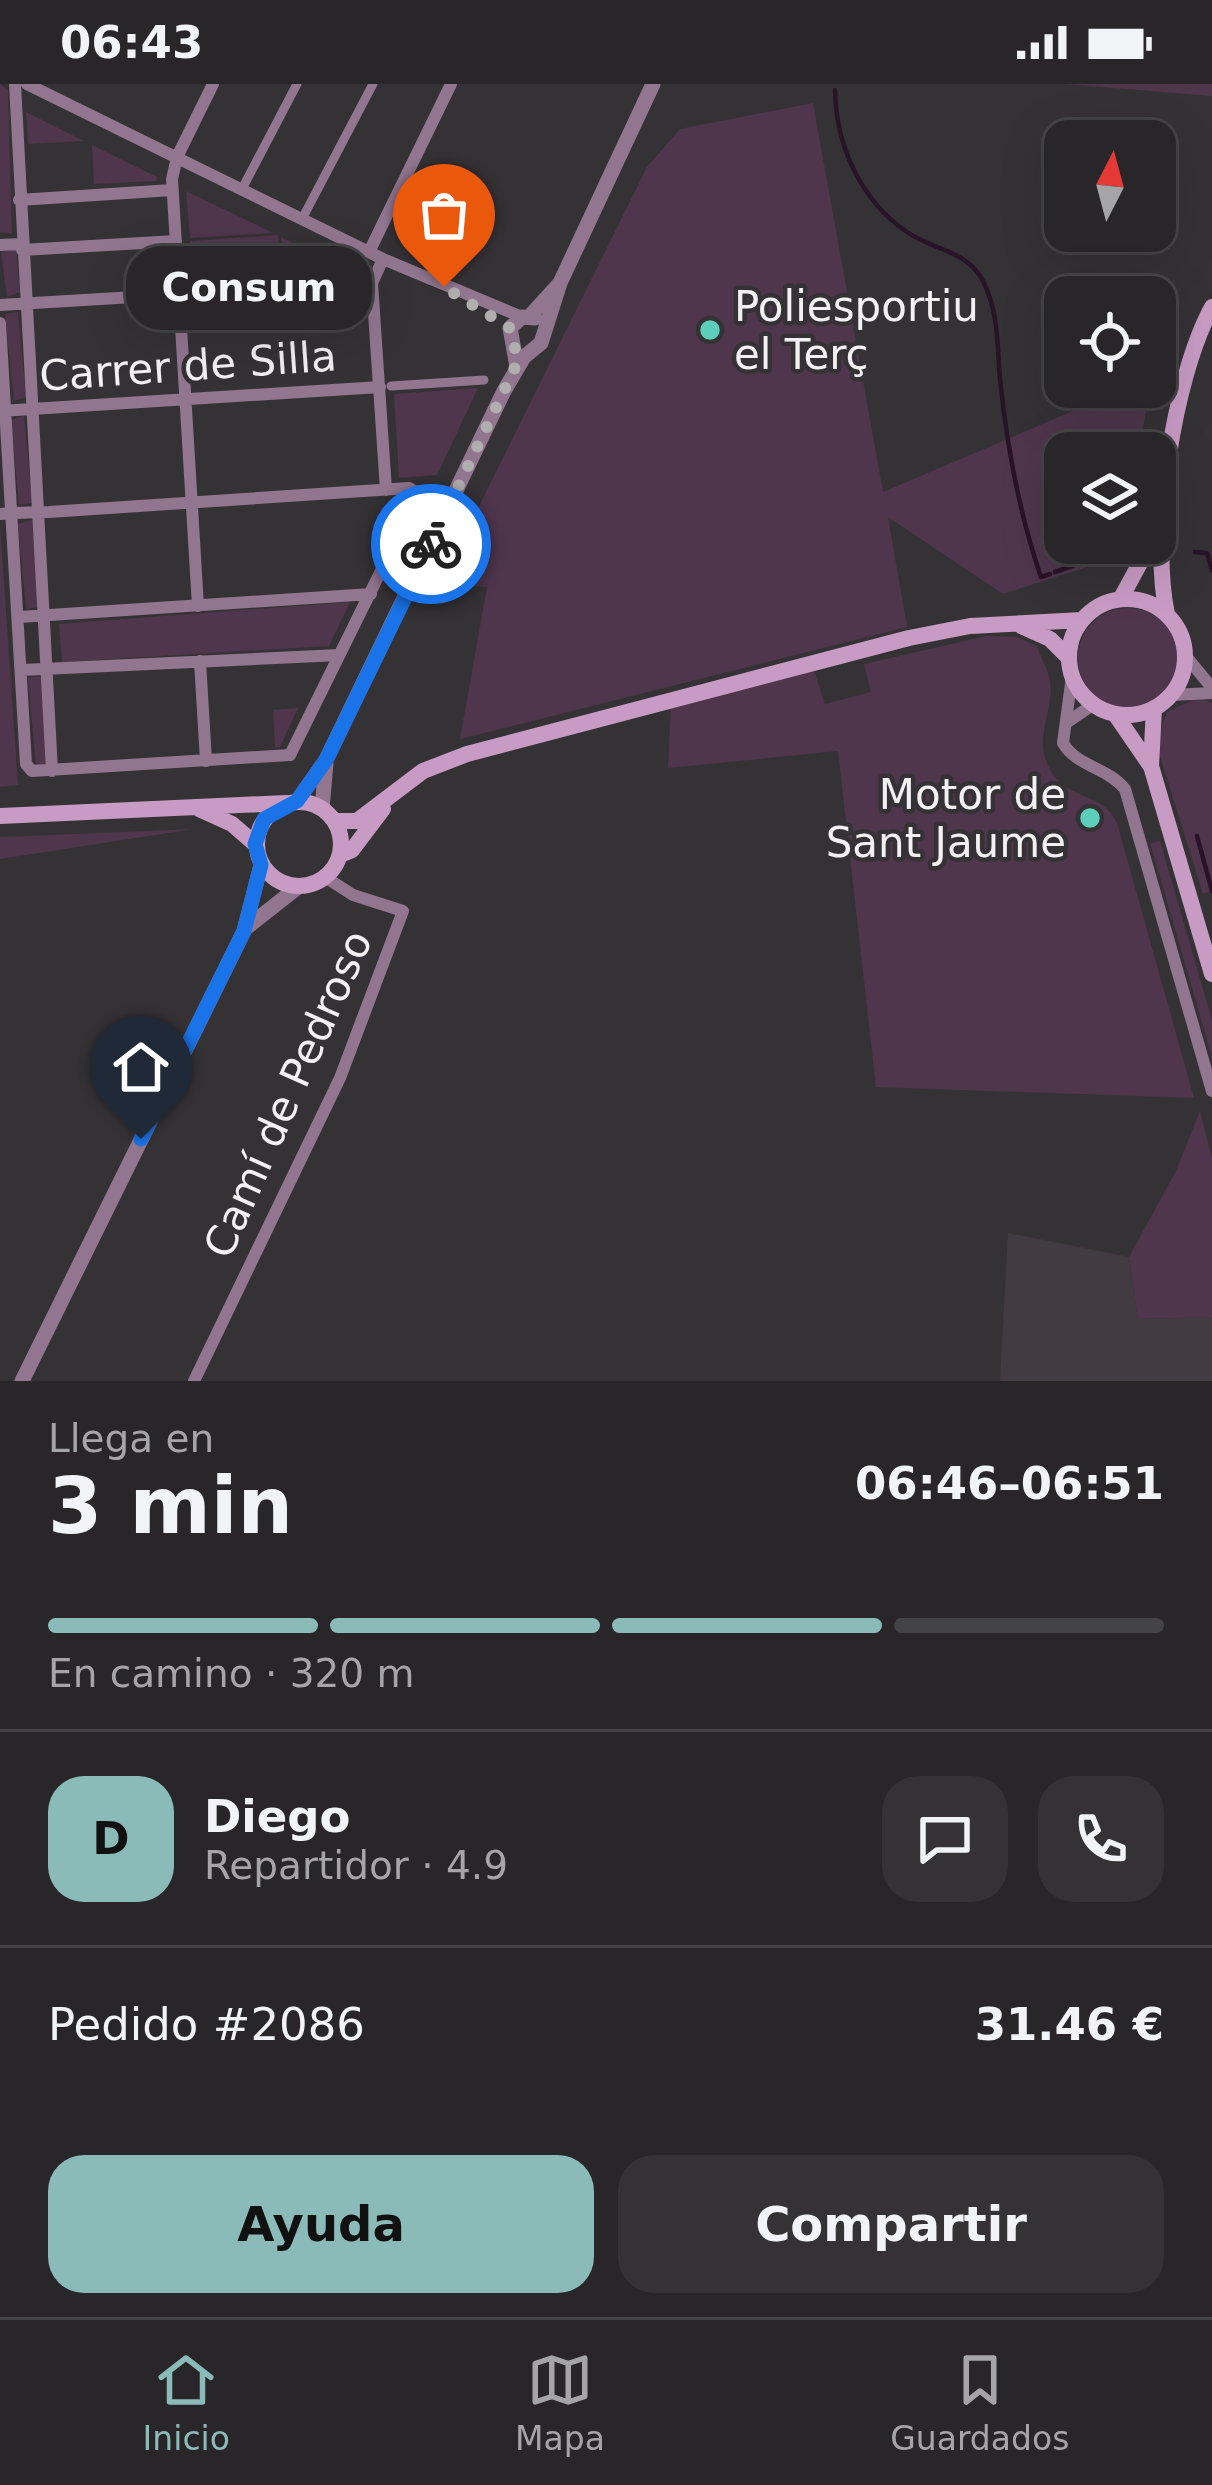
<!DOCTYPE html>
<html lang="es">
<head>
<meta charset="utf-8">
<style>
  body { margin:0; font-family:"DejaVu Sans",sans-serif; background:#343234; color:#f1f3f6; height:100vh; display:flex; flex-direction:column; font-size:45px; white-space:nowrap }
  * { box-sizing:border-box; margin:0 }
  p { font-size:39px; color:#a5a5a8 }
  .icon { flex:none; width:66px; height:66px; fill:none; stroke:currentColor; stroke-width:2; stroke-linecap:round; stroke-linejoin:round }
  .map { position:relative; height:1297px; overflow:hidden }
  .drawer { display:flex; flex-direction:column; background:#282628; flex:1 }
  .drawer>* { flex:none }
  .needle { width:78px; rotate:6deg }
  .fabs { position:absolute; left:1044px; top:36px; display:grid; gap:24px }
  .fabs a { display:grid; place-items:center; width:132px; height:132px; border-radius:24px; background:#282628; box-shadow:0 12px 48px #0002,0 0 0 3px #444345; font-size:60px }
  .pin { position:absolute; display:grid; place-items:center; width:102px; height:102px; color:#fff; margin:-123px -51px; border-radius:50% 50% 50% 0; rotate:-45deg; box-shadow:0 0 12px #0007 }
  .pin .icon { rotate:45deg }
  .courier { position:absolute; display:grid; place-items:center; width:120px; height:120px; margin:-60px; border:9px solid #1a73e8; border-radius:50%; background:#fff; color:#222; box-shadow:0 3px 15px #0007 }
  .bubble { position:absolute; height:84px; border-radius:36px; background:#282628; box-shadow:0 12px 48px #0002,0 0 0 3px #444345; font-size:39px; font-weight:800; line-height:84px; text-align:center }
  .overview em { font-style:normal; font-weight:800 }
  .overview div { display:flex; flex-direction:column-reverse }
  .overview { display:flex; align-items:center; justify-content:space-between; height:204px; padding:0 48px }
  h1 { font-size:78px; font-weight:800; line-height:90px }
  .bar { display:grid; grid-template-columns:repeat(4,1fr); gap:18px 12px; align-content:center; height:144px; padding:0 48px }
  .bar i { height:15px; border-radius:9px; background:#444345 }
  .bar .selected { background:#8bbbb9 }
  .bar p { grid-column:span 4 }
  .line { display:flex; align-items:center; gap:30px; padding:0 48px; border-top:3px solid #444345 }
  .line div { flex:1 }
  .round { display:grid; place-items:center; flex:none; width:126px; height:126px; border-radius:36px; background:#343234 }
  .button { display:flex; gap:24px; margin-top:auto; padding:24px 48px }
  .button a { flex:1; height:138px; border-radius:36px; background:#8bbbb9; color:#111; font-size:48px; font-weight:800; line-height:138px; text-align:center }
  .button a+a { background:#343234; color:#f1f3f6 }
  .status { display:flex; justify-content:space-between; align-items:center; height:84px; padding:0 60px; background:#282628; direction:ltr }
  .status svg { height:33px; fill:currentColor }
  .tabs { display:flex; justify-content:space-around; align-items:center; height:168px; border-top:3px solid #444345; background:#282628; font-size:33px; color:#a5a5a8 }
  .tabs a { display:grid; justify-items:center; gap:6px }
  .tabs .selected { color:#8bbbb9 }
  .map>svg:first-child { display:block }
  .built { fill:#423b42 }
  .green { fill:#4f364d }
  .lines { fill:none; stroke-linecap:round; stroke-linejoin:round }
  .stream { stroke:#291328; stroke-width:4.5 }
  .pedestrian { stroke:#927690; stroke-width:9 }
  .minor { stroke:#927690; stroke-width:12 }
  .tertiary { stroke:#927690; stroke-width:15 }
  .secondary { stroke:#c89bc4; stroke-width:16 }
  .done { stroke:#b0aeaf; stroke-width:12; stroke-dasharray:0 21.6 }
  .route { stroke:#1a73e8; stroke-width:15 }
  .poi-dot { fill:#5dceb9; stroke:#353235; stroke-width:4.5 }
  .labels { text-anchor:middle; dominant-baseline:central; stroke-width:9; stroke-linejoin:round; paint-order:stroke }
  .poi-label { font-size:42px; fill:#f2f0f1; stroke:#353235; text-anchor:start }
  .street-label { font-size:42px; fill:#f2f0f1; stroke:#353235 }
</style>
</head>
<body>
<div class="status"><b>06:43</b><svg viewBox="0 0 49 12"><path d="M0 12V9h3v3zM5 12V6h3v6zM10 12V3h3v9zM15 12V0h3v12zM26 1h20v11H26zM47 4h2v5h-2z"/></svg></div>
<div class="map">
<svg width="1212" height="1297" viewBox="0 0 1212 1297">
  <rect width="100%" height="100%" fill="#353235"/>
  <!-- built -->
  <path class="built" d="M 1008,1149 L 1129,1173 L 1138,1235 L 1212,1233 L 1212,1297 L 1000,1297 Z"/>
  <!-- green -->
  <path class="green" d="M 0,0 L 8,6 L 12,150 L 0,148 Z
    M 1066,0 L 1212,0 L 1212,12 L 1211,12 Z
    M 813,19 L 883,408 L 1129,303 L 1150,303 L 1139,369 L 1065,369 L 1065,459 L 1117,459 L 1109,476 L 1003,510 L 888,433 L 907,543 L 460,655 L 487,503 L 440,501 L 647,83 L 680,45 Z
    M 26,28 L 84,57 L 28,60 Z
    M 92,61 L 157,93 L 156,97 L 94,100 Z
    M 186,107 L 273,149 L 190,154 Z
    M 278,151 L 281,193 L 192,199 L 190,157 Z
    M 281,153 L 351,187 L 351,189 L 284,193 Z
    M 16,165 L 20,208 L 7,213 L 1,168 Z
    M 18,228 L 26,313 L 14,317 L 5,230 Z
    M 478,304 L 437,391 L 399,394 L 394,310 Z
    M 24,332 L 32,419 L 19,421 L 11,336 Z
    M 32,436 L 39,523 L 26,525 L 18,440 Z
    M 0,441 L 18,701 L 0,703 Z
    M 350,518 L 329,562 L 62,578 L 59,540 Z
    M1078 574a50 50 0 1 1 100 0a50 50 0 1 1-100 0Z
    M 986,552 L 1016,553 L 1037,562 C 1040,574 1049,586 1050,598 C 1054,631 1030,658 1053,690 C 1072,717 1104,709 1117,739 L 1194,1014 L 876,1003 L 838,667 L 668,684 L 671,622 L 813,584 L 825,620 L 871,608 L 864,580 Z
    M 41,592 L 48,680 L 36,682 L 28,594 Z
    M 1198,614 L 1212,619 L 1212,806 L 1203,810 L 1156,659 L 1167,628 Z
    M 298,624 L 280,663 L 275,663 L 273,626 Z
    M 194,745 L 0,775 L 0,753 Z
    M 1160,757 L 1212,936 L 1212,973 L 1150,759 Z
    M 1200,1027 L 1212,1074 L 1212,1233 L 1138,1235 L 1129,1173 L 1176,1087 Z"/>
  <g class="lines">
    <!-- stream -->
    <path class="stream" d="M 835,6 C 836,61 860,116 907,148 C 932,166 967,166 983,197 C 999,229 997,261 1000,295 C 1007,363 1019,429 1041,493 L 1050,490
      M 1195,468 L 1207,469 L 1212,486
      M 1055,488 L 1107,470
      M 1197,752 L 1212,807"/>
    <!-- pedestrian -->
    <path class="pedestrian" d="M 242,105 L 297,0
      M 302,135 L 373,0
      M 391,302 L 484,296"/>
    <!-- minor -->
    <path class="minor" d="M 15,0 L 52,687
      M 27,0 L 383,175 L 522,233
      M 19,116 L 172,106
      M 0,161 L 22,160
      M 22,166 L 176,157
      M 369,168 L 451,0
      M 383,175 L 372,199 L 386,406
      M 0,221 L 372,199
      M 0,239 L 26,680 L 32,687 L 290,671 L 419,410 L 409,404 L 49,428 C 33,428 16,429 0,430
      M 0,327 L 380,303
      M 198,522 L 172,95 L 177,73 L 213,0
      M 19,533 L 371,510
      M 1185,571 L 1212,604
      M 200,577 L 206,677
      M 22,586 L 339,571
      M 1072,592 L 1063,659 C 1077,683 1107,683 1125,705 L 1212,1007
      M 1171,611 L 1212,609
      M 1066,639 L 1094,620
      M 194,1297 L 340,994 L 403,827 L 353,811 L 325,793"/>
    <!-- tertiary -->
    <path class="tertiary" d="M 529,233 L 560,199 L 653,0
      M 517,283 L 510,244 L 522,233 L 535,234
      M 297,717 L 326,676 L 504,307 L 524,273 L 541,259 L 560,199
      M 322,725 L 326,679
      M 246,844 L 298,803
      M 22,1297 L 244,847 L 261,781"/>
    <!-- secondary -->
    <path class="secondary" d="M 1121,514 L 1151,459
      M1069 573a58 58 0 1 1 116 0a58 58 0 1 1-116 0Z
      M 1167,530 C 1150,450 1173,295 1212,223
      M 1021,542 L 1050,555 L 1069,574
      M 1154,624 L 1151,682 L 1212,890
      M 1115,630 L 1150,681
      M257 760a42 42 0 1 1 84 0a42 42 0 1 1-84 0Z
      M 199,725 L 232,740 L 255,760
      M 0,732 L 286,719
      M 334,737 L 357,737 L 423,687 L 467,670 L 909,554 L 970,542 L 1082,536
      M 340,771 L 352,766 L 383,725"/>
  </g>
  <g class="lines">
    <!-- done -->
    <path class="done" d="M 431,460 L 518,277 L 510,244 L 444,203"/>
    <!-- route -->
    <path class="route" d="M 141,1055 L 244,847 L 261,781 L 255,760 L 264,735 L 297,717 L 326,676 L 431,460"/>
  </g>
  <!-- markers -->
  <g class="poi-dot">
    <circle cx="710" cy="246" r="12"/>
    <circle cx="1090" cy="734" r="12"/>
  </g>
  <g class="labels">
    <!-- poi labels -->
    <g class="poi-label">
      <text x="734" y="222">Poliesportiu<tspan x="734" dy="48">el Terç</tspan></text>
      <text x="1066" y="710" text-anchor="end">Motor de<tspan x="1066" dy="48">Sant Jaume</tspan></text>
    </g>
    <!-- street labels -->
    <g class="street-label">
      <text transform="translate(188 282) rotate(-4)">Carrer de Silla</text>
      <text transform="translate(288 1010) rotate(-66)">Camí de Pedroso</text>
    </g>
  </g>
</svg>
<div class="fabs">
<a><svg class="needle" viewBox="-14 -14 28 28"><path d="M0-13l5 13h-10z" fill="#e53935"/><path d="M0 13l5-13h-10z" fill="#a5a5a8"/></svg></a>
<a><svg class="icon" aria-label="locate" viewBox="0 0 24 24"><circle cx="12" cy="12" r="6"/><path d="M12 2v4M12 18v4M2 12h4M18 12h4"/></svg></a>
<a><svg class="icon" aria-label="layers" viewBox="0 0 24 24"><path d="M12 4l9 5-9 5-9-5zM3 14l9 5 9-5"/></svg></a>
</div>
<div class="pin" style="left:444px;top:203px;background:#ea580c"><svg class="icon" aria-label="bag" viewBox="0 0 24 24"><path d="M5 8h14l-1 12H6zM9 8a3 3 0 0 1 6 0"/></svg></div>
<div class="pin" style="left:141px;top:1055px;background:#1f2937"><svg class="icon" aria-label="home" viewBox="0 0 24 24"><path d="M3 11l9-7 9 7M6 9v11h12V9"/></svg></div>
<div class="courier" style="left:431px;top:460px"><svg class="icon" aria-label="bike" viewBox="0 0 24 24"><circle cx="6" cy="16" r="4"/><circle cx="18" cy="16" r="4"/><path d="M6 16l4-8h5l3 8M10 8l3 8H6M13 5h3"/></svg></div>
<div class="bubble" style="left:126px;top:162px;width:246px">Consum</div>
</div>
<section class="drawer">
<div class="overview"><div><h1>3 min</h1><p>Llega en</p></div><em>06:46–06:51</em></div>
<div class="bar"><i class="selected"></i><i class="selected"></i><i class="selected"></i><i></i><p>En camino · 320 m</p></div>
<div class="line" style="height:216px"><b class="round" style="background:#8bbbb9;color:#111">D</b><div><b>Diego</b><p>Repartidor · 4.9</p></div><a class="round"><svg class="icon" aria-label="chat" viewBox="0 0 24 24"><path d="M4 5h16v11H9l-5 4z"/></svg></a><a class="round"><svg class="icon" aria-label="phone" viewBox="0 0 24 24"><path d="M5 4h4l2 5-3 2q2 4 5 5l2-3 5 2v4C11 20 4 13 5 4z"/></svg></a></div>
<div class="line" style="height:156px"><div>Pedido #2086</div><b>31.46 €</b></div>
<div class="button"><a>Ayuda</a><a>Compartir</a></div>
</section>
<nav class="tabs">
<a class="selected"><svg class="icon" aria-label="home" viewBox="0 0 24 24"><path d="M3 11l9-7 9 7M6 9v11h12V9"/></svg>Inicio</a>
<a><svg class="icon" aria-label="map" viewBox="0 0 24 24"><path d="M3 6l6-2 6 2 6-2v14l-6 2-6-2-6 2zM9 4v14M15 6v14"/></svg>Mapa</a>
<a><svg class="icon" aria-label="saved" viewBox="0 0 24 24"><path d="M7 4h10v16l-5-4-5 4z"/></svg>Guardados</a>
</nav>
</body>
</html>
